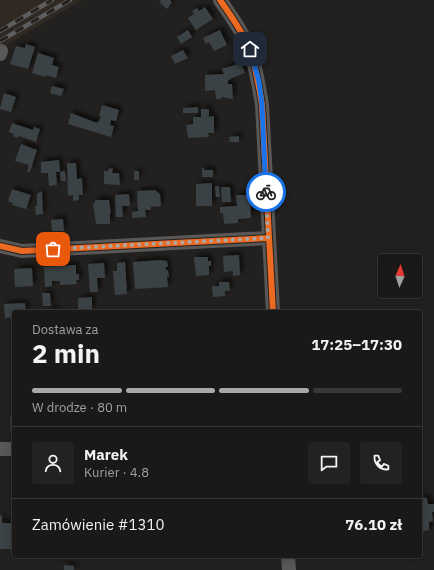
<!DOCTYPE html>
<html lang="pl">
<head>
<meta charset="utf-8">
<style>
  body { margin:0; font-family:"IBM Plex Sans",sans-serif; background:#232220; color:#f1f3f6; height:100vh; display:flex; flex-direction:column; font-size:15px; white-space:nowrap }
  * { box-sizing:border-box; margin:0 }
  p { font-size:13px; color:#9fa0a1 }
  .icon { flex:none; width:22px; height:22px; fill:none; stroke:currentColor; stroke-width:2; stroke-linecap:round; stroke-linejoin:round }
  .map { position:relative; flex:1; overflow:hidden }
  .side { position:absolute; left:12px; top:310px; width:410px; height:248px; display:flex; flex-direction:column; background:#1a1917; border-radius:4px; box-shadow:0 2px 10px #0003,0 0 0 1px #383836 }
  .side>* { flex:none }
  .needle { width:26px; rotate:3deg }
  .controls { position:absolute; left:378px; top:254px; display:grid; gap:8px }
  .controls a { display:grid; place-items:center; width:44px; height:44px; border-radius:4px; background:#1a1917; box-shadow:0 2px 10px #0003,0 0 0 1px #383836; font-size:20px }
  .pin { position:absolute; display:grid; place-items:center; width:34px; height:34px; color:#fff; margin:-17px; border-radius:8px; box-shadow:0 2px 6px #0006 }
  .courier { position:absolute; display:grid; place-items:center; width:40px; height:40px; margin:-20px; border:3px solid #1a73e8; border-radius:50%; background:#fff; color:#222; box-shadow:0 1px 5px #0007 }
  .summary em { font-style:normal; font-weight:700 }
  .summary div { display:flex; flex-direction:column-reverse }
  .summary { display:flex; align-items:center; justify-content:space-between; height:68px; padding:0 20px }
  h1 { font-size:26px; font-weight:700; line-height:30px }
  .bar { display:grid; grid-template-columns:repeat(4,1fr); gap:6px 4px; align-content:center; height:48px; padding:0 20px }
  .bar i { height:5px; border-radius:3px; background:#383836 }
  .bar .current { background:#aba9a7 }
  .bar p { grid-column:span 4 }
  .line { display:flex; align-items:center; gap:10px; padding:0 20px; border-top:1px solid #383836 }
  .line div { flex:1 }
  .round { display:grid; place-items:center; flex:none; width:42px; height:42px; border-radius:4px; background:#232220 }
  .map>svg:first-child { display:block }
  .built { fill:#2f2922 }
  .building { fill:#3b4245; filter:url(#shadow) }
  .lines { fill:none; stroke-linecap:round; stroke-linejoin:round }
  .minor { stroke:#595857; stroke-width:14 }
  .rail-casing { stroke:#5f5e5e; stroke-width:4.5 }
  .rail { stroke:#24211e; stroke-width:3; stroke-dasharray:9; stroke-linecap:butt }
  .cycleway-casing { stroke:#24211e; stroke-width:8 }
  .cycleway { stroke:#ed6a23; stroke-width:6 }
  .done { stroke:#aba9a7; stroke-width:4; stroke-dasharray:0 7.2 }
  .route { stroke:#1a73e8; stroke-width:5 }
</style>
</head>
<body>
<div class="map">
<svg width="434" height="570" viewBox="0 0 434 570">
  <defs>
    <filter id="shadow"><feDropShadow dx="3.5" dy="-3.5" stdDeviation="2" flood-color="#0009"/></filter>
  </defs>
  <rect width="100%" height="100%" fill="#23211f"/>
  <!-- built -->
  <path class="built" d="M 0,0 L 82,0 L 0,49 Z"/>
  <!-- building -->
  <path class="building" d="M 159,0 L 170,0 L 172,2 L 167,9 L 160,3 L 161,2 Z
    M 205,7 L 213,19 L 196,30 L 188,18 L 194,14 L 192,11 L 197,8 L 199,11 Z
    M 188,30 L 192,37 L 181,44 L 177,37 Z
    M 220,30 L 227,45 L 214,51 L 209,42 L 206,44 L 203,38 Z
    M 26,44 L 35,47 L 28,69 L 10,64 L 16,46 L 25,48 Z
    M 183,50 L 188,58 L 175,64 L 171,56 Z
    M 38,53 L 54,58 L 52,65 L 59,67 L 56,78 L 46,75 L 46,77 L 32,73 Z
    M 241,63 L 245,73 L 232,78 L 228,81 L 228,84 L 232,84 L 233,99 L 222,97 L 220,99 L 216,99 L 215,90 L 205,91 L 205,75 L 224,74 L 222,69 Z
    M 52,86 L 64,89 L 61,96 L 50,93 Z
    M 4,93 L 16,97 L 11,112 L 0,109 Z
    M 102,105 L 119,110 L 116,121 L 111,120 L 110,125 L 114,126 L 111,137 L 68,124 L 71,113 L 97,123 L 98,121 L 99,122 L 101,116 L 99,116 Z
    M 198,107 L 198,113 L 183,113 L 183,108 Z
    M 201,109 L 209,109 L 209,117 L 214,116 L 214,133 L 208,133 L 209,137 L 188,138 L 186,125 L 193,124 L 193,117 L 201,117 Z
    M 12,123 L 33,130 L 34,127 L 40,129 L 36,142 L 19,136 L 18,138 L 13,136 L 14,134 L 9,132 Z
    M 239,136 L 239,142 L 230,142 L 229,137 Z
    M 21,144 L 37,150 L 30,172 L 27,172 L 29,165 L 15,161 Z
    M 59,160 L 60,172 L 56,172 L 57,185 L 49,186 L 48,173 L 41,173 L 41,162 Z
    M 67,163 L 76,163 L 77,179 L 82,178 L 83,195 L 79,195 L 79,200 L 73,201 L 73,195 L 68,196 Z
    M 113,168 L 112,173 L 119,173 L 120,185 L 104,184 L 104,171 L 108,171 L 108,169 Z
    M 202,168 L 204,168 L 204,170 L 213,170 L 213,177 L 202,177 Z
    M 65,171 L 66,181 L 61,181 L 60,172 Z
    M 134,171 L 139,171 L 139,180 L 134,180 Z
    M 212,183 L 212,206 L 196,206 L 196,184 Z
    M 215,186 L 219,186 L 220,197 L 216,197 Z
    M 221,187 L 230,187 L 231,202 L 222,202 Z
    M 12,189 L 31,195 L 26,209 L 12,205 L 13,203 L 8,201 Z
    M 155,190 L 160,194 L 161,206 L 151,207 L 151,210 L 145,210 L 146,217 L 132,218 L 132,212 L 138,211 L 137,191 Z
    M 42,191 L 43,214 L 36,215 L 35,206 L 37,206 L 37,194 Z
    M 129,194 L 130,206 L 122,206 L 123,217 L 116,217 L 115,195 Z
    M 236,195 L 250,195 L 251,218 L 238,219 L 238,223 L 224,224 L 223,213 L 220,213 L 220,207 L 237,206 Z
    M 95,200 L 109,200 L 111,213 L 110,213 L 110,224 L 96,224 L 93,203 L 95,203 Z
    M 63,219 L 64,231 L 52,231 L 51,220 Z
    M 239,255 L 240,275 L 233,276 L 233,271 L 224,272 L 223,256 Z
    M 194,257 L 208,257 L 208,261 L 211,261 L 211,266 L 209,266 L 209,275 L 196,276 Z
    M 160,260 L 167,261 L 168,267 L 166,267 L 166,270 L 168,270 L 169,277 L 167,277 L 168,287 L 135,289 L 133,262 Z
    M 125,262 L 127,294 L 115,295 L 113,271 L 117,271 L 117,263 Z
    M 104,263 L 105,278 L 97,278 L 98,292 L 90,292 L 88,264 Z
    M 76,265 L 76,274 L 79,274 L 79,280 L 76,280 L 77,284 L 60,285 L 60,281 L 52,281 L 52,286 L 45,287 L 44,267 Z
    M 32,268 L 33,286 L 15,287 L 14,269 Z
    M 219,282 L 229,282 L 230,291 L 225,291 L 225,296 L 213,297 L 212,286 L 219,286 Z
    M 42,293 L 50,293 L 51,306 L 43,306 Z
    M 92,297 L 92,310 L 86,310 L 86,312 L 78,312 L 78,298 Z
    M 25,303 L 26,312 L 14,312 L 14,317 L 5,318 L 4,304 Z
    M 47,309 L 55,309 L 55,312 L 47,312 Z
    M 10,416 L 14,416 L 14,433 L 11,433 Z
    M 420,497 L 427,498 L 428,504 L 434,504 L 434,512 L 432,512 L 433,521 L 429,522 L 429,530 L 420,532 Z
    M 0,515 L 2,516 L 2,523 L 12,523 L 12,549 L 0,549 Z
    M 64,565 L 74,566 L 74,570 L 64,570 Z"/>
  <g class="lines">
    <!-- minor -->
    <path class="minor" d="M 220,0 C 231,16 243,32 250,50 C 256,68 259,86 262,105 L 273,312
      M 0,54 L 1,51
      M 0,246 L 22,251 L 268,238
      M 0,449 L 14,449
      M 288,556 L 289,570"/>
    <!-- rail casing -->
    <g class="rail-casing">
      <path id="rail" d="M 0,31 L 52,0
        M 0,41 L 70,0"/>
    </g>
    <!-- rail -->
    <use href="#rail" class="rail"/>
    <!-- cycleway casing -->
    <g class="cycleway-casing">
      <path id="cycleway" d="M 220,0 C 231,16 243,32 250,50 C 256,68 259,86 262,105 L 273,312
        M 0,246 L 22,251 L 268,238"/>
    </g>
    <!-- cycleway -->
    <use href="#cycleway" class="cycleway"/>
  </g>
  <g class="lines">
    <!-- done -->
    <path class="done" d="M 53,249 L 268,238 L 266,192"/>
    <!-- route -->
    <path class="route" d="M 250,49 L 259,82 L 262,105 L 266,192"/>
  </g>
</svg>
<div class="controls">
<a><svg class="needle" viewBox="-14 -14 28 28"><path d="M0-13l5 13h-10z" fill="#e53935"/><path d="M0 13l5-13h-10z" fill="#9fa0a1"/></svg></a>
</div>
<div class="pin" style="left:53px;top:249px;background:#ea580c"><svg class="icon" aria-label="bag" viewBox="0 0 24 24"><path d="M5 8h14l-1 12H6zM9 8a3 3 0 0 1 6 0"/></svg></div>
<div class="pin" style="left:250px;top:49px;background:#1f2937"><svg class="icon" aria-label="home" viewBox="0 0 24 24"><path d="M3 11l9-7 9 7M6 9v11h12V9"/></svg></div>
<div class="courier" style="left:266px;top:192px"><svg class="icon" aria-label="bike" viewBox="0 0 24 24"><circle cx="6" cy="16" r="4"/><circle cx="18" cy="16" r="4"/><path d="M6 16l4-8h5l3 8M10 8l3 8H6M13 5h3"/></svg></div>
<section class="side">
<div class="summary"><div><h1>2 min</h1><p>Dostawa za</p></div><em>17:25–17:30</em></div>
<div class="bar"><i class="current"></i><i class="current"></i><i class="current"></i><i></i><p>W drodze · 80 m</p></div>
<div class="line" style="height:72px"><a class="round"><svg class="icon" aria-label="person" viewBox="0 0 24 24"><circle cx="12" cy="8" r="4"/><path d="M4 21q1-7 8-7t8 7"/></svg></a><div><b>Marek</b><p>Kurier · 4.8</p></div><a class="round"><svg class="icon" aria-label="chat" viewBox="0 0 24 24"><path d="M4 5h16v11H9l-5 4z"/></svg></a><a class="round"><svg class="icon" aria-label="phone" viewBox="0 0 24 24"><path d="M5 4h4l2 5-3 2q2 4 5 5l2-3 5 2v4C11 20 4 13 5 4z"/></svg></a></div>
<div class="line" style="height:52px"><div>Zamówienie #1310</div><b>76.10 zł</b></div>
</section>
</div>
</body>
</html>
